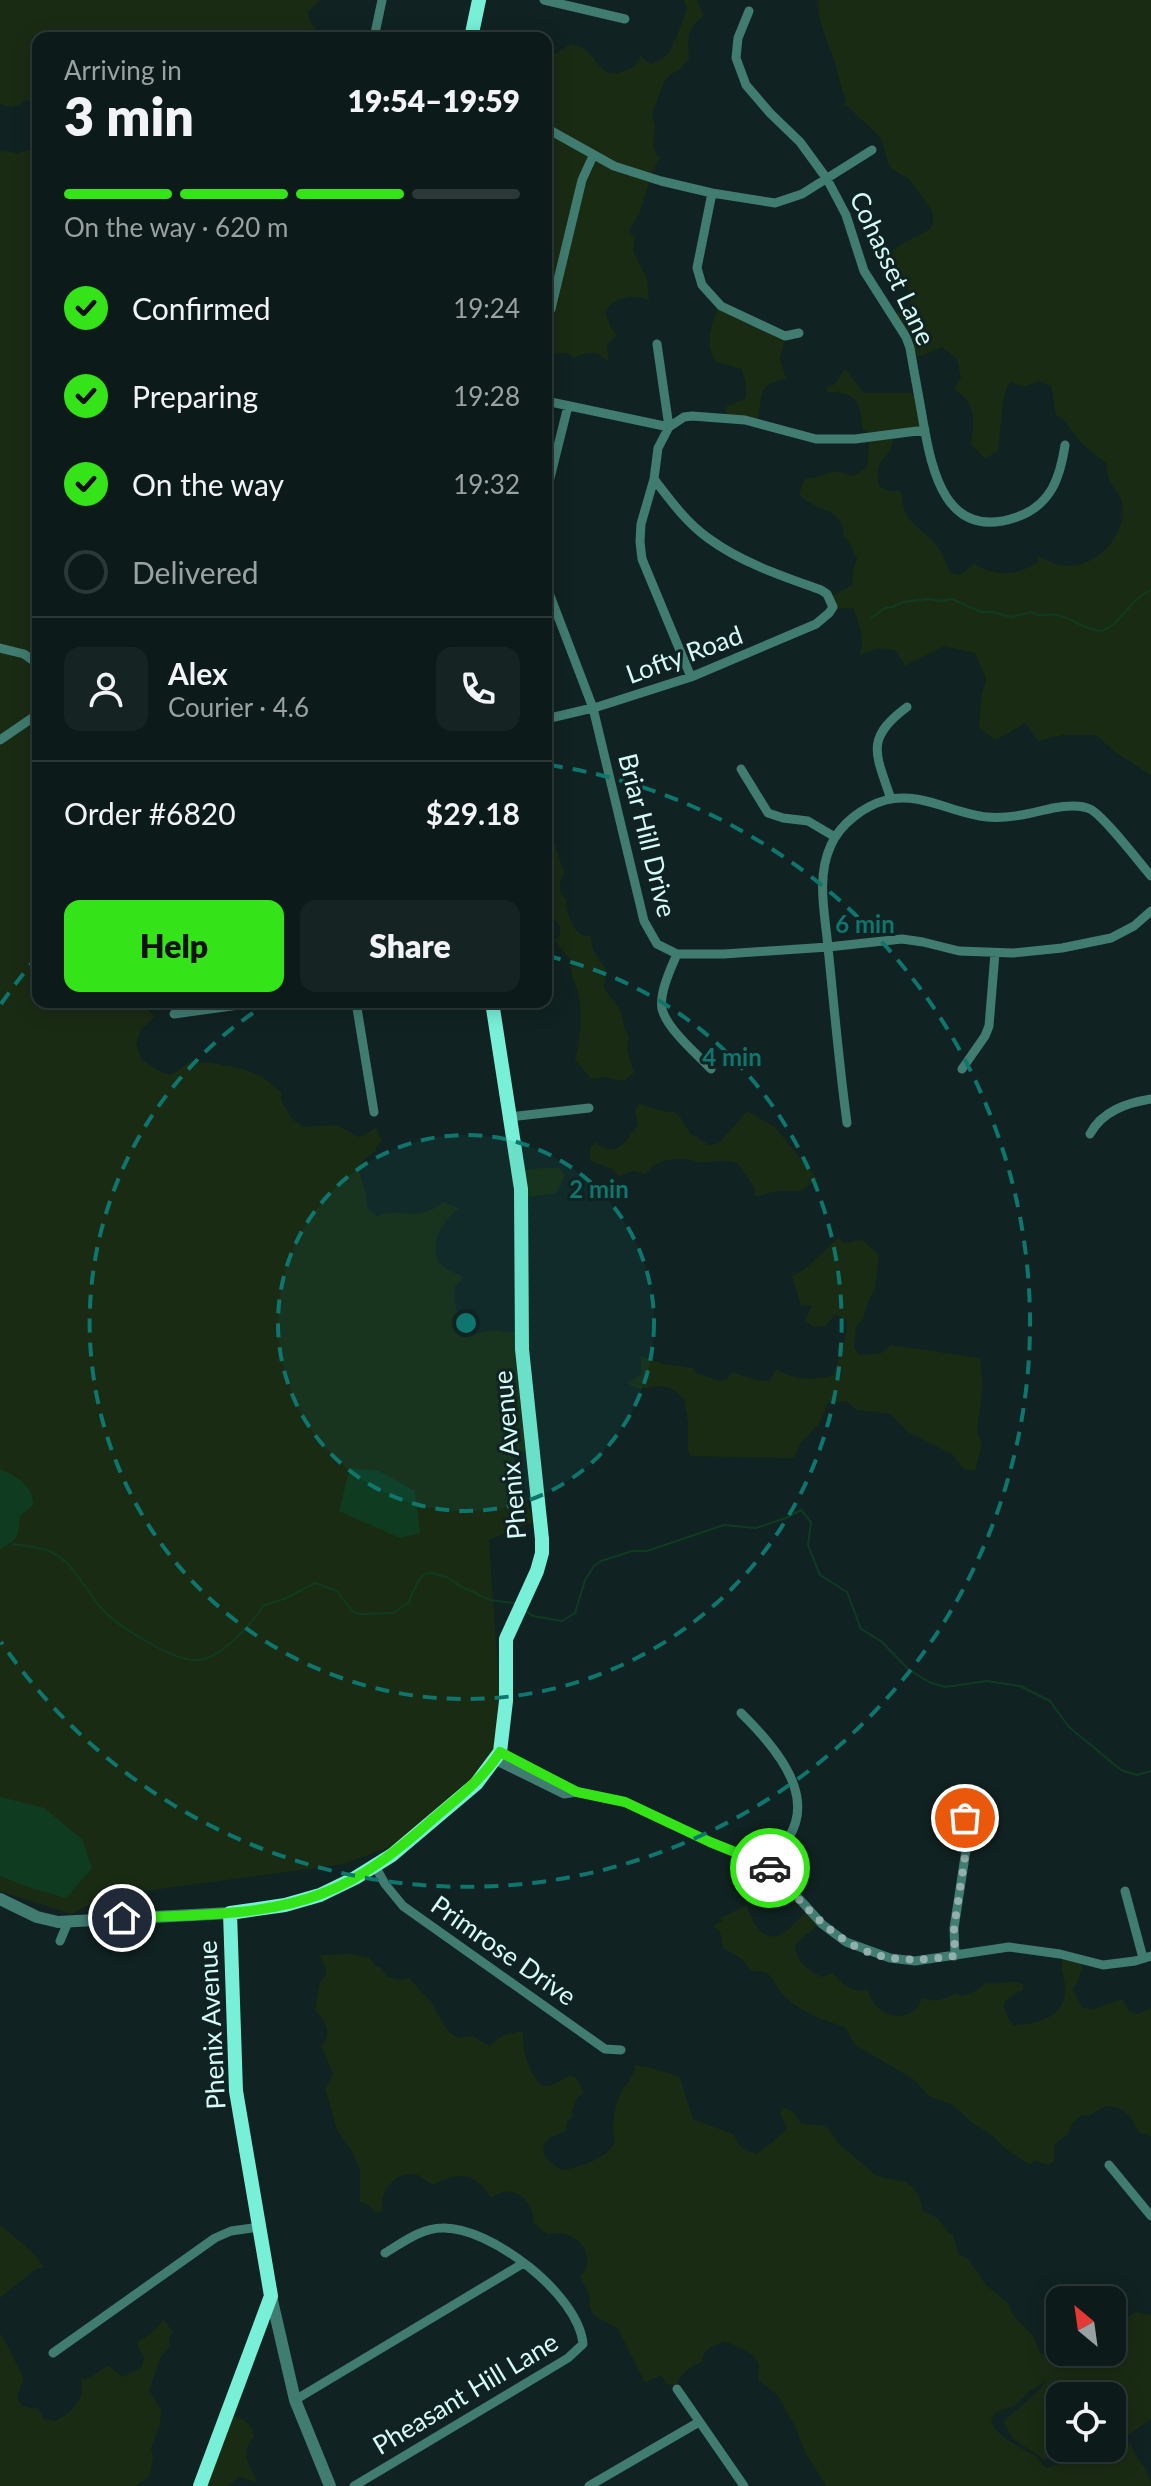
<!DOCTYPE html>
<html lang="en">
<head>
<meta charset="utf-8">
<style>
  body { margin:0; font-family:Lato,sans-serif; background:#152322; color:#f1f3f6; height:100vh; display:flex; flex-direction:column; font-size:30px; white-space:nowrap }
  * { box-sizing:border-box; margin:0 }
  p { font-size:26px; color:#9aa1a2 }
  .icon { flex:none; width:44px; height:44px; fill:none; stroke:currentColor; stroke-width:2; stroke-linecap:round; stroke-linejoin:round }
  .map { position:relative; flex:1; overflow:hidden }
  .panel { position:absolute; left:32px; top:32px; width:520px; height:976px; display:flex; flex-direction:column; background:#0c1a19; border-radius:16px; box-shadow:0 4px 20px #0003,0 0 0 2px #2c3838 }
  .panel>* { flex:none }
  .needle { width:52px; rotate:331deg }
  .buttons { position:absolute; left:1046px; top:2286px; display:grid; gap:16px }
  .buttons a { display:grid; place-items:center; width:80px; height:80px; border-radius:16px; background:#0c1a19; box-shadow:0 4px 20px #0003,0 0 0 2px #2c3838; font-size:40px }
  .pin { position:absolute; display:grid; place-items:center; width:68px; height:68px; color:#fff; margin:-34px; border:4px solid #fff; border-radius:50%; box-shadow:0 2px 8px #0007 }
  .courier { position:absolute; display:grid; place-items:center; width:80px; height:80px; margin:-40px; border:6px solid #34e419; border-radius:50%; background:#fff; color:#222; box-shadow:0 2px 10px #0007 }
  .summary em { font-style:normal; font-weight:800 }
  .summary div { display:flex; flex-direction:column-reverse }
  .summary { display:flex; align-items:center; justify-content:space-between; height:136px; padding:0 32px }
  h1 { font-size:52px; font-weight:800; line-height:60px }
  .bar { display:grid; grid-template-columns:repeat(4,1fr); gap:12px 8px; align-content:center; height:96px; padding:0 32px }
  .bar i { height:10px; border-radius:6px; background:#2c3838 }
  .bar .on { background:#34e419 }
  .bar p { grid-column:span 4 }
  .line { display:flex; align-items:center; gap:20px; padding:0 32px; border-top:2px solid #2c3838 }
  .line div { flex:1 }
  .round { display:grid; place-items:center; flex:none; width:84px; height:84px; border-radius:16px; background:#152322 }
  ol { padding:0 32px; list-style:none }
  li { display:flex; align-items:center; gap:24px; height:88px }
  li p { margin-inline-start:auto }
  li .icon { padding:8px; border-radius:50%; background:#34e419; color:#111; stroke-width:4 }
  li:last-child { color:#9aa1a2 }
  li i { width:44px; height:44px; border:4px solid #2c3838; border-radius:50% }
  .button { display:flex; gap:16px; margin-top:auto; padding:16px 32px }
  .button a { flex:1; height:92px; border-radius:16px; background:#34e419; color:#111; font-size:32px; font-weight:800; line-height:92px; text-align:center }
  .button a+a { background:#152322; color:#f1f3f6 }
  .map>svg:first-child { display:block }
  .green { fill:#1a2b14 }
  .water { fill:#0f3c21 }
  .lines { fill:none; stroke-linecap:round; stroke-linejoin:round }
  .stream { stroke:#0f3c21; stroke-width:2 }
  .minor { stroke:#417c70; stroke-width:9 }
  .tertiary { stroke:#417c70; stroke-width:12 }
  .secondary { stroke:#77f0d7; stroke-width:14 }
  .done { stroke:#91afab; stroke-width:8; stroke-dasharray:0 14.4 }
  .route { stroke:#34e419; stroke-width:10 }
  .ring { fill:none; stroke:#0f766e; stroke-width:4; stroke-dasharray:14 10 }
  .labels { text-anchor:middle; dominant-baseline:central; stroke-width:6; stroke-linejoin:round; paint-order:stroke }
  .street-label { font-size:26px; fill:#d6fbf6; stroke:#102221 }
  .centre { fill:#0f766e; stroke:#102221; stroke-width:4 }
  .ring-label { font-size:24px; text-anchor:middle; font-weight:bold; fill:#0f766e; stroke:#102221; stroke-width:6; stroke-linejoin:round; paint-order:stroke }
</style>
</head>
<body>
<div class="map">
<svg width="1151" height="2486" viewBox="0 0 1151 2486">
  <rect width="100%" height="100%" fill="#102221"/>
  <!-- green -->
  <path class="green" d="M 0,0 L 318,0 L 320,1 L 308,12 C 309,26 317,31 329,36 L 38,38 L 38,104 L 25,100 C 16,108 12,108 0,104 Z
    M 684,0 L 697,0 L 704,16 C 685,30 688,37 689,59 L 679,70 L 670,75 L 664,82 L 652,114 L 655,129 L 653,145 L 656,155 L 661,157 L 653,170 L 640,212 L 629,231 L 635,237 L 633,251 L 647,279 L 649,300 C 633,294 615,297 605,312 L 612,330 L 617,335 L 607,345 L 609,363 C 598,350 589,351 574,358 L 567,353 L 546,354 L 546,54 L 553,55 L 571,44 C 575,46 580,46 584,49 C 599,59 601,82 627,70 C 635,66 638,64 640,56 L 651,64 C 664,57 673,55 673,39 L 675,41 L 687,9 Z
    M 818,0 L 1151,0 L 1151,775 L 1115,752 L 1096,735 L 1063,735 L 1038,741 L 1026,723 L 995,740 L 979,728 L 981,700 L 986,679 L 975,653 L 944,646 L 905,666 L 896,651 C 881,646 873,649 859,656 C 866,641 859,623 853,608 L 832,609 L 830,597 L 852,585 L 853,570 L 857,559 L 848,540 L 844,538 C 844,505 816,514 799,494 L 805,478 C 816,480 822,474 833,472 C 839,471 847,474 853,476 L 867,467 L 870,433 L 862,429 C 862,403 856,392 828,392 L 825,388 L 835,384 L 845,369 L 864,393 L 911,393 L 921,403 L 923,430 L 894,437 C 890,461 873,457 879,486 L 889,491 L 901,491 C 903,528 922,524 939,549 C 944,556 946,565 951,573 L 960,575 L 974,564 C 998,578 1015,575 1037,563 L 1039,556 C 1049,561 1059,567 1070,566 C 1099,565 1127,534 1122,504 C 1119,488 1107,486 1106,463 L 1082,444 L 1062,418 L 1056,416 L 1051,386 L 1040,381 L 1024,387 L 1010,382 C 1001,393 1001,433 998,451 L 985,459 L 971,444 C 974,420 977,403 954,389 L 961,379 L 957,359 L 942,347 L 917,357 L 895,314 L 909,306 C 914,287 899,269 889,254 L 898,246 L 930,229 L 933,222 L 932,211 L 909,179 L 893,170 L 888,163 L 881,138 L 847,106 L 842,106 L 846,101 C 841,88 839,76 835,63 C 827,37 819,30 818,0 Z
    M 38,127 L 38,1002 L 147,1002 L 148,1009 L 155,1017 L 141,1030 L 136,1044 L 142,1060 L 165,1074 L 173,1074 L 192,1060 C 200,1064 204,1062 211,1063 C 241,1068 258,1070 281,1092 L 281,1100 L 292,1119 L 304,1127 L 337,1125 L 359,1137 L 376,1128 L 382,1141 L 376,1147 L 376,1151 L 367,1157 L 359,1168 C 360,1178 364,1186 366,1195 C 368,1206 365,1210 378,1216 C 394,1209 409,1217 425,1212 C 432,1210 438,1206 443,1202 L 459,1208 C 446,1219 428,1241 438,1260 C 443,1270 456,1272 464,1278 L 455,1286 C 453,1305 458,1323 474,1334 L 495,1330 L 503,1332 L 521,1332 L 533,1451 L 512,1453 L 534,1522 L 489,1540 L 503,1744 L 470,1781 L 392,1846 L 344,1864 L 108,1896 L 71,1914 L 0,1891 L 0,151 L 17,153 L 32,149 Z
    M 718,308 L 787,332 L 780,359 L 786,379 C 755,385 763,396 758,420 L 725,416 L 726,407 L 746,398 L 746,385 L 742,369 L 716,362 C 704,344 711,327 718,308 Z
    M 546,826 L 554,841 L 564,873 C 558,882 558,893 567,900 L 565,907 C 572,921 573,936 591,936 L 593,950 L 606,970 L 604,988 L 621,1011 L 624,1026 L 629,1037 L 627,1050 L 634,1073 L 624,1081 L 603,1077 L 591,1079 L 575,1060 C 580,1039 583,1015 578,993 C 575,979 570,978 571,961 L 555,941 L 560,934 L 560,927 L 546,908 Z
    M 639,1104 C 652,1106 662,1113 674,1112 L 680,1117 L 690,1133 L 709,1145 L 719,1143 L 747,1111 L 775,1127 L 818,1180 L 800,1191 L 777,1191 L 755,1197 L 755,1189 L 737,1163 C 718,1158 714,1163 698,1162 C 694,1162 690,1159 686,1159 C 672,1158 653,1161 646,1174 L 633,1171 L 619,1176 L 611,1168 L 590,1161 L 590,1148 L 595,1142 C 617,1159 624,1143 638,1125 L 635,1110 Z
    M 542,1168 L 559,1168 L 565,1175 L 557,1193 L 522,1198 L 518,1171 Z
    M 839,1237 L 843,1243 L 863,1240 L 879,1255 L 875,1289 L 868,1302 L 863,1319 L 856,1327 L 854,1348 L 860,1355 L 881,1353 L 891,1345 L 980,1358 L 983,1386 L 977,1430 L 982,1444 L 975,1471 L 963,1469 L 952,1454 L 908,1432 L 890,1414 L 857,1410 L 846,1401 L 828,1403 L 819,1424 L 799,1445 L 795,1458 L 690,1456 L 688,1451 L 688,1422 L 684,1399 C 679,1395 674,1389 667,1387 C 651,1383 643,1395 627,1383 L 641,1374 L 641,1356 L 664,1364 L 693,1368 L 695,1372 L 718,1381 L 727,1379 L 732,1372 L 760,1381 L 770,1380 L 776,1369 C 794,1380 812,1381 833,1375 L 838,1361 L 837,1347 L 845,1340 L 847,1320 L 835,1315 L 825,1326 L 813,1327 L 805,1320 L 812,1305 L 801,1306 L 792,1276 L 806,1268 Z
    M 747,1905 C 749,1913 751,1917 755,1924 C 773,1953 793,1924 808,1910 L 820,1923 L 795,1945 C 796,1962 808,1969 821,1977 L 833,1973 C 842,1985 853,1993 868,1990 C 873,2018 915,2027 922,1997 C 936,2004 943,1999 956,1993 L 961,1996 L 970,1994 L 987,1983 C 1000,1985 1011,1979 1023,1984 L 1023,1990 C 1001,2001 999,2003 1013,2025 C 1036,2025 1068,2016 1065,1987 C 1064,1972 1060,1972 1063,1955 L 1084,1961 L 1078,1981 L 1073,1989 L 1082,2007 L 1092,2010 L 1122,1999 L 1129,2011 L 1136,2014 L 1151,2008 L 1151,2137 L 1146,2133 L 1139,2133 C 1131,2116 1125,2106 1105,2106 L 1089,2116 L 1082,2115 L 1072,2124 L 1068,2134 L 1054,2145 L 1054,2162 L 1047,2165 L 1035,2160 L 1030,2165 L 1006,2149 L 990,2134 L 971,2122 L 953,2105 L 929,2096 L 913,2079 L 855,2045 L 846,2028 C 824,2020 802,2013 784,1996 C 778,1990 775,1980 769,1975 C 764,1971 757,1971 751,1971 L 742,1959 L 723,1948 C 722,1939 722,1930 713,1926 L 722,1921 L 720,1918 Z
    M 351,1954 L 370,1958 L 376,1967 L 380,1967 L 387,1977 L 401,1980 L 409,1978 L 430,2001 L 449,2032 L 459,2038 L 473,2036 L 489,2046 L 503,2035 L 524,2031 C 520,2042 531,2087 547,2086 C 555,2085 565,2078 571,2075 L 577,2079 L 584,2093 L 577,2098 L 572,2111 L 573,2116 L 567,2122 L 566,2131 C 561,2134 552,2136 548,2140 C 535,2152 553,2166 563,2170 C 582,2166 605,2160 615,2142 C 611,2126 614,2105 623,2089 C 629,2081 635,2075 635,2065 L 656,2069 L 680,2077 L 693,2119 L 733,2134 L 741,2147 L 756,2154 L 770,2144 L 787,2129 L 780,2114 L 782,2107 L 793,2112 L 802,2124 L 821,2125 L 828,2128 L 839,2144 L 877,2176 L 905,2182 L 912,2186 L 919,2196 L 923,2211 L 938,2218 L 947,2231 L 953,2235 L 958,2253 L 970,2261 L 985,2284 L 1008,2303 L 1013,2315 L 1034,2337 L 1040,2353 L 1062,2363 L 1074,2352 L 1112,2352 L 1112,2327 L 1135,2312 L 1151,2315 L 1151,2419 L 1114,2445 L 1112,2445 L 1112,2396 L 1060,2396 L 1060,2448 L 1068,2448 L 1045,2460 L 1013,2439 L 1003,2422 L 1040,2389 L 1047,2380 L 1026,2394 L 1014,2406 L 995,2413 L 991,2422 C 1000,2439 1017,2445 1032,2454 C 1037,2456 1042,2463 1046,2468 L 1060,2464 L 1074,2450 L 1080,2448 L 1112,2448 L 1131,2444 C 1135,2458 1151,2472 1151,2486 L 826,2486 L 805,2452 L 794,2424 L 777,2395 L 758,2380 C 758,2375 760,2370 759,2365 C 756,2353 735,2346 725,2341 C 715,2346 703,2348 703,2361 C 690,2367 681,2372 676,2386 L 667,2384 L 661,2375 L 645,2383 L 618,2329 L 593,2315 L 589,2305 L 590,2296 L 580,2276 C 601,2257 573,2225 548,2235 L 533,2223 C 535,2208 521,2188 504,2192 C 502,2192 492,2197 491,2198 C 474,2171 459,2172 433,2185 C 427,2182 422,2176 416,2175 C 397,2169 377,2194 383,2211 L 375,2213 L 370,2206 L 360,2202 L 360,2169 L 351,2150 L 337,2130 L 325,2088 L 333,2074 L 321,2046 C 334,2034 325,2022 315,2010 L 320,1982 L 326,1975 L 326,1969 L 319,1955 Z
    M 0,2225 C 16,2239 32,2248 44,2267 L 36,2269 L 0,2298 Z
    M 163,2319 L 173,2332 L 169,2337 L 169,2347 L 160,2358 L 149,2391 L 161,2410 L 160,2424 L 151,2448 L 153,2458 L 150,2476 L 135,2486 L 0,2486 L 0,2333 C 9,2347 16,2363 24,2379 L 17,2397 L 22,2406 L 31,2408 L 37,2407 L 44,2419 L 56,2421 C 72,2411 86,2400 81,2379 L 90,2378 L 108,2365 L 122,2377 L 141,2368 L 144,2358 L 136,2342 C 147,2338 157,2329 163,2319 Z
    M 227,2414 C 241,2418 252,2421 254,2437 C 240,2451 249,2467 258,2482 L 239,2477 L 228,2486 L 200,2486 Z"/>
  <!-- water -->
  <path class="water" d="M 350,1468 L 379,1471 L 415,1491 L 420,1533 L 400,1538 L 339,1511 Z
    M 0,1469 C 16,1476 34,1486 33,1505 L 20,1516 C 18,1536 19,1539 0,1549 Z
    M 0,1797 L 44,1808 L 82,1839 L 92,1868 L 66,1898 L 31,1888 L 0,1876 Z"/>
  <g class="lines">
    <!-- stream -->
    <path class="stream" d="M 871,618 L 885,608 L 893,607 L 903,602 L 928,599 L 941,601 L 952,599 L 981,612 L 992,612 L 1011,617 L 1032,612 C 1042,619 1046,613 1057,615 C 1073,618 1083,630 1102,631 C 1122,623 1127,602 1151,590
      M 12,1544 C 24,1546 38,1546 49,1551 C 74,1561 85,1591 102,1609 C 118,1626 175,1663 199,1660 C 221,1658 252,1624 263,1606 L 286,1598 L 315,1583 L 337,1591 L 352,1611 L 359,1614 L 393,1613 L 408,1603 L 419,1580 L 424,1574 L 432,1573 L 447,1577 L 460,1586 L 490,1600 L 514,1603
      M 526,1611 L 533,1616 L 562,1621 L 575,1613 L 585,1580 L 594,1566 L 601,1561 L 632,1551 L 647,1551 L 724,1525 L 756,1528 L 786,1518 L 801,1510 L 811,1522 L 808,1545 L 820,1575 L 847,1592 L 861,1629 L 881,1641 L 909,1670 L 929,1682 L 945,1687 L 987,1681 L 1020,1686 L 1050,1701 L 1069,1727 L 1121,1770 L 1137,1775 L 1151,1771"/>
    <!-- minor -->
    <path class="minor" d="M 544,0 L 625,19
      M 749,11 L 738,38 L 736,58 L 746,85 L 770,113 L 800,142 L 827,179 L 846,215 L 864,271 L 906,337 L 910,348 C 914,372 919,397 923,421 C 932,472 946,542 1017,517 C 1051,505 1060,478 1065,445
      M 374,38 L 382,0
      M 546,128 L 614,166 L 661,181 L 712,193 L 775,203 L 802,194 L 872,150
      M 712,193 L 697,268 L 702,285 L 721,306 L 785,336 L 799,333
      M 551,309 L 582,180 L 593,156
      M 657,344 L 669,427 L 658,448 L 654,479 L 641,524 L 640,542 L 642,559 L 691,677
      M 546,401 L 669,427 L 684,417 L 692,416 L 745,420 L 816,439 L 855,439 L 925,430
      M 546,494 L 568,406
      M 546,585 L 593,708 L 644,921 L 657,944 L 677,954 L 724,954 L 828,947 L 902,939 L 923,942 L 959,951 L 1013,953 L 1062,948 L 1111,938 L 1134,926 L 1151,911
      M 0,648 L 24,654 L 38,664
      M 546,719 L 597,707 L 691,677 L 816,624 L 829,613 L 833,607 L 827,594 L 821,590 C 782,576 742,563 708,538 C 686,522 670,500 654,479
      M 0,740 L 38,714
      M 741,769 L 768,813 L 783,818 L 808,821 L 835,837
      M 891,799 C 876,754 864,739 907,707
      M 677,954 C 671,968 659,993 662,1009 C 667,1029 697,1054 711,1069
      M 356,1002 L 374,1112
      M 174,1014 L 262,1002
      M 962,1069 L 985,1036 L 989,1026 L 995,953
      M 509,1117 L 589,1108
      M 847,1123 C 839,1064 834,1006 828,947 C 825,914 816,877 831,845 C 840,824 864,806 886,800 C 920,791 954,814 987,817 C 1011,819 1031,813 1053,808 C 1064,806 1079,804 1090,809 C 1103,815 1139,862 1151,876
      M 1090,1134 C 1102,1111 1127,1103 1151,1099
      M 741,1713 C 785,1756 832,1816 762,1863
      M 495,1760 L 564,1794 L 577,1792 L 500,1752
      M 577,1792 L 625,1802 L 710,1842 L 762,1863 L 777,1874 L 822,1924 L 846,1942 L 890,1958 L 915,1961 L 1009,1947 L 1060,1954 L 1103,1965 L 1135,1961 L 1151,1956
      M 375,1866 L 385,1884 L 403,1906 L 605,2049 L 621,2050
      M 1125,1891 L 1143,1958
      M 60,1941 L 68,1922
      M 955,1956 L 954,1928 L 968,1837 L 963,1805
      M 1109,2165 L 1151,2216
      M 53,2353 L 215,2238 L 231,2231 L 259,2227
      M 677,2389 L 744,2486
      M 295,2400 L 522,2264
      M 354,2486 L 568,2358 L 583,2344 C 579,2295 490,2226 442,2228 C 421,2228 402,2243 385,2253
      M 589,2486 L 699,2422"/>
    <!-- tertiary -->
    <path class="tertiary" d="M 0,1899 L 37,1917 L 58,1922 L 230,1913
      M 271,2296 L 295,2400 L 330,2486"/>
    <!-- secondary -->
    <path class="secondary" d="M 471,38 L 479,0
      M 200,2486 L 271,2296 L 236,2091 L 230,1913 L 285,1905 L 320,1895 L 355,1878 L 392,1855 L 476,1784 L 500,1752 L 506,1701 L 506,1639 L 537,1571 L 542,1553 L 542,1539 L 522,1349 L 521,1189 L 492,1002"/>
  </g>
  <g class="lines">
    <!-- done -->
    <path class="done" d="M 770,1868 C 783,1879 793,1893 804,1905 C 853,1956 886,1966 955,1956 L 954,1928 L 968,1837 L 965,1818"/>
    <!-- route -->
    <path class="route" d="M 122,1918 C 185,1915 262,1917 321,1894 C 364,1878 398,1850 432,1820 C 456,1799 482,1780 500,1752 L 577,1792 L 625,1802 L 710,1842 L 762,1863 L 770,1868"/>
  </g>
  <!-- distance rings -->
  <circle cx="466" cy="1323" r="188" fill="#0f766e" fill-opacity=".12"/>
  <g class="ring">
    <circle cx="466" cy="1323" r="188"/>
    <path d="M547 956A376 376 0 1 1 270 1002"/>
    <path d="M1 1004A564 564 0 0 1 37 957M549 765A564 564 0 1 1 1 1642"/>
  </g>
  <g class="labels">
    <!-- street labels -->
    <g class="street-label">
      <text transform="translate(893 268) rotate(65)">Cohasset Lane</text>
      <text transform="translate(684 654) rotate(-20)">Lofty Road</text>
      <text transform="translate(648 835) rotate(76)">Briar Hill Drive</text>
      <text transform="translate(509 1455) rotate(-95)">Phenix Avenue</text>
      <text transform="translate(504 1950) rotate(35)">Primrose Drive</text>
      <text transform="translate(211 2025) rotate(-93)">Phenix Avenue</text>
      <text transform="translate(465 2393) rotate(-31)">Pheasant Hill Lane</text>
    </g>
  </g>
  <circle cx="466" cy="1323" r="12" class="centre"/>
  <g class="ring-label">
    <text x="865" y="933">6 min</text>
    <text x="732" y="1066">4 min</text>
    <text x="599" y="1198">2 min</text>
  </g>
</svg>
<div class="buttons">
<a><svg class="needle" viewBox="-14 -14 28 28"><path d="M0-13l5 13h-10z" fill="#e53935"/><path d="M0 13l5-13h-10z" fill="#9aa1a2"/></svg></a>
<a><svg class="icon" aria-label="locate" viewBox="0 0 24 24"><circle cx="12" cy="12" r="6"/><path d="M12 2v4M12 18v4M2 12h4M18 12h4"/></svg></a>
</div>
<div class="pin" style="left:965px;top:1818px;background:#ea580c"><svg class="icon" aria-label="bag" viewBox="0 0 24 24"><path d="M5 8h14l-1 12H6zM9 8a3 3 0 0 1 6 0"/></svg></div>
<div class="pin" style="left:122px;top:1918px;background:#1f2937"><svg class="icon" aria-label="home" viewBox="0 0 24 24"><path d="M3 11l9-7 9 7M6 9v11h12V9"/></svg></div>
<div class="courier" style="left:770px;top:1868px"><svg class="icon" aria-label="car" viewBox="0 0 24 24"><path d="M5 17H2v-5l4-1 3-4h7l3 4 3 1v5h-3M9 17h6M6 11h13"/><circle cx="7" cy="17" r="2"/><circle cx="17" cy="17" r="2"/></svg></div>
<section class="panel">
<div class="summary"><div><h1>3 min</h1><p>Arriving in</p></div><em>19:54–19:59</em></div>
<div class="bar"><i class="on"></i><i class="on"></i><i class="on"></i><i></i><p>On the way · 620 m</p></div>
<ol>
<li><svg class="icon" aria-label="check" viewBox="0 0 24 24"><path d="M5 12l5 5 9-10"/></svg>Confirmed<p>19:24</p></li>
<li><svg class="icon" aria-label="check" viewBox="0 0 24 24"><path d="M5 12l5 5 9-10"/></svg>Preparing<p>19:28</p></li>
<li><svg class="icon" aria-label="check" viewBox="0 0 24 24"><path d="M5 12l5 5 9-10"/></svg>On the way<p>19:32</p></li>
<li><i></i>Delivered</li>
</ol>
<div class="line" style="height:144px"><a class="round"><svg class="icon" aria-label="person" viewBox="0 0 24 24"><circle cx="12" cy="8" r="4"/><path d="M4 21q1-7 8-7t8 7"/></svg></a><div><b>Alex</b><p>Courier · 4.6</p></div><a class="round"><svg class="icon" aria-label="phone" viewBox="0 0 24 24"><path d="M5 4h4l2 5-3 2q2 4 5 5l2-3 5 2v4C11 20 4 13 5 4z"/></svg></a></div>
<div class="line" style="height:104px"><div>Order #6820</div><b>$29.18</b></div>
<div class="button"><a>Help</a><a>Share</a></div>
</section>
</div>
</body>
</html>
